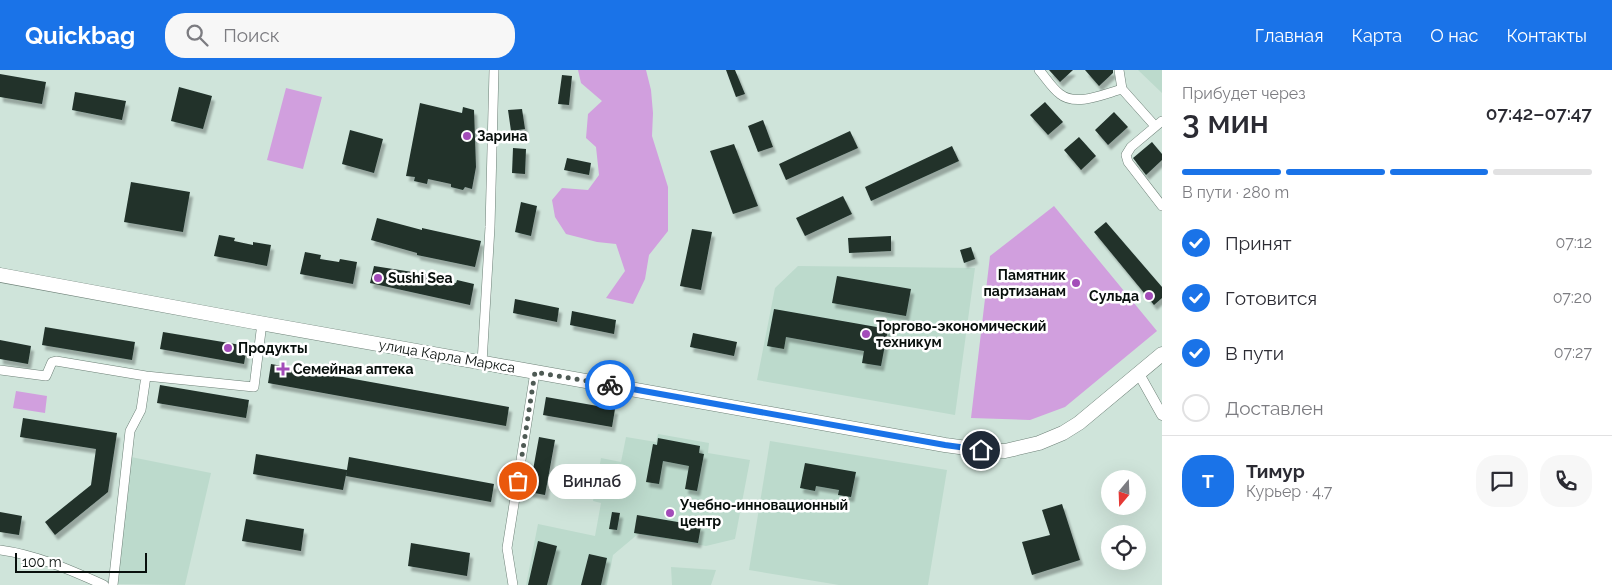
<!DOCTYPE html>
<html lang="ru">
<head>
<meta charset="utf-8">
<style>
  body { margin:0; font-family:Raleway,sans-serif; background:#f7f7f7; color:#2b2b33; height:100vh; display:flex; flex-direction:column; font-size:19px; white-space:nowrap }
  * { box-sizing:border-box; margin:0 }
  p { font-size:16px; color:#7c7c81 }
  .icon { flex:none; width:28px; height:28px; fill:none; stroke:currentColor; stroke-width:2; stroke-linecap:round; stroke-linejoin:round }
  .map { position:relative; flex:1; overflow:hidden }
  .details { display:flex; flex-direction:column; background:#fff; width:450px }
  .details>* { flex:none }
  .needle { width:32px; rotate:199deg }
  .controls { position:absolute; left:1101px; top:400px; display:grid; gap:10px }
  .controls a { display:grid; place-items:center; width:45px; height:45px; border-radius:50%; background:#fff; box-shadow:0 5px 20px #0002; font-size:25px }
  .scale { position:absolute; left:15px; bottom:12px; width:132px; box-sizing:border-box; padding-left:5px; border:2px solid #080f0c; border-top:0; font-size:14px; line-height:18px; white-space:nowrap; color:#080f0c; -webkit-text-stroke:4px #fff; paint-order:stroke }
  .pin { position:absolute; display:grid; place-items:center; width:42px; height:42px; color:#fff; margin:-21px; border:2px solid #fff; border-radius:50%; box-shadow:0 1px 5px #0007 }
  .courier { position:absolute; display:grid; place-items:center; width:50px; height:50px; margin:-25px; border:4px solid #1a73e8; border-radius:50%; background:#fff; color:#222; box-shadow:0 1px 6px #0007 }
  .bubble { position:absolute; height:35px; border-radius:18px; background:#fff; box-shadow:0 5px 20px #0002; font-size:16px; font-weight:600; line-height:35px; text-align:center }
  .head em { font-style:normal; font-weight:600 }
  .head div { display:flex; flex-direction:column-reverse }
  .head { display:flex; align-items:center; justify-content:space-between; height:85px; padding:0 20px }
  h1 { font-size:32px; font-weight:600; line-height:38px }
  .bar { display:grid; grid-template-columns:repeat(4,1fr); gap:8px 5px; align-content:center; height:60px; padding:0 20px }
  .bar i { height:6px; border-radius:4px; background:#e1e1e2 }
  .bar .current { background:#1a73e8 }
  .bar p { grid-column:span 4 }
  .line { display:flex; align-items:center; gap:12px; padding:0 20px; border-top:1px solid #e1e1e2 }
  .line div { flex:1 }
  .round { display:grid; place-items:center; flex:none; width:52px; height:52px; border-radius:20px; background:#f7f7f7 }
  ol { padding:0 20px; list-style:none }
  li { display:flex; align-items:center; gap:15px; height:55px }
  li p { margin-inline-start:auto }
  li .icon { padding:5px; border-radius:50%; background:#1a73e8; color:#fff; stroke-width:4 }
  li:last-child { color:#7c7c81 }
  li i { width:28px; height:28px; border:2px solid #e1e1e2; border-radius:50% }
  header { display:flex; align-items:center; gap:30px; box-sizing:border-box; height:70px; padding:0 25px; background:#1a73e8; color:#fff }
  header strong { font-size:24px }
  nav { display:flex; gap:28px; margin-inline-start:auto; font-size:18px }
  .search { width:350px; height:45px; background:#f7f7f7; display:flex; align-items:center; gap:12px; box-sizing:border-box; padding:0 18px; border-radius:20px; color:#7c7c81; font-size:19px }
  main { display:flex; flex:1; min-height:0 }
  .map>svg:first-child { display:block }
  .built { fill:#bcdacc }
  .green { fill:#d19fde }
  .building { fill:#21322b; filter:url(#shadow) }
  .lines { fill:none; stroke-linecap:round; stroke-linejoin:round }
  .minor-casing { stroke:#6d8077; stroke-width:10 }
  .tertiary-casing { stroke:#6d8077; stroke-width:11 }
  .trunk-casing { stroke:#6d8077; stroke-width:15 }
  .minor { stroke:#fff; stroke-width:9 }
  .tertiary { stroke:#fff; stroke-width:10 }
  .trunk { stroke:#fff; stroke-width:14 }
  .done { stroke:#4e5a54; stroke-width:5; stroke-dasharray:0 9 }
  .route { stroke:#1a73e8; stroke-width:6 }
  .poi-dot { fill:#a34cb9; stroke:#fff; stroke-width:2 }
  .labels { text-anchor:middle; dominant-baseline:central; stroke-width:5; stroke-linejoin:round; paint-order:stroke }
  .poi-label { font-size:14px; font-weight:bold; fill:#080f0c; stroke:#fff; text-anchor:start }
  .street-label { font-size:14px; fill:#080f0c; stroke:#fff }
</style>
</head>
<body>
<header>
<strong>Quickbag</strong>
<div class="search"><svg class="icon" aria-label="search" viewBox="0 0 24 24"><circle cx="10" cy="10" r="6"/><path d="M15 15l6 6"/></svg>Поиск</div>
<nav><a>Главная</a><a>Карта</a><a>О нас</a><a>Контакты</a></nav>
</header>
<main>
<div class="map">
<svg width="1162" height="515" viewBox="0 0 1162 515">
  <defs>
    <filter id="shadow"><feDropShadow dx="3" dy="5" stdDeviation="1" flood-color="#0004"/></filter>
  </defs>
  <rect width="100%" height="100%" fill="#cfe4da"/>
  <!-- built -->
  <path class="built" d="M 1138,0 L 1162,0 L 1162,23 Z
    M 798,196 L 975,198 L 955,345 L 757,310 L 775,218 Z
    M 658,364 L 709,373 L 708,383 L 750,390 L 735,469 L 706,476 L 638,464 L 613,485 L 607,515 L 526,515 L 538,454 L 595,466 L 601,433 L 593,431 L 601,388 L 621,392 L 626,367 L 656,372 Z
    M 770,371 L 947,400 L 928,515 L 839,515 L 749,500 Z
    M 131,387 L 211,403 L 185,515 L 116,514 Z
    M 671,497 L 716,500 L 711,515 L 672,515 Z"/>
  <!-- green -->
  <path class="green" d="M 578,0 L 646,0 L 651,20 L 653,43 L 652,66 L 668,117 L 668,161 L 649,185 L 645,209 L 633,234 L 606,228 L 625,201 L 616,174 L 597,172 L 566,164 L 555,147 L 552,130 L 562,118 L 588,120 L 599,105 L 596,77 L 586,68 L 588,44 L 602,31 L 581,13 Z
    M 286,18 L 322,27 L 303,99 L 267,90 Z
    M 1054,136 L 1157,261 L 1065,337 L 1030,350 L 971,348 L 990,186 Z
    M 16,321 L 47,326 L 45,343 L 13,338 Z"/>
  <!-- building -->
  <path class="building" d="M 726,0 L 735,0 L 745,24 L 736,27 Z
    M 1049,0 L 1073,0 L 1060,12 Z
    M 1085,0 L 1113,0 L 1113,3 L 1099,16 Z
    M 0,4 L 46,12 L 42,34 L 0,27 Z
    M 562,5 L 572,6 L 569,35 L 558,34 Z
    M 179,17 L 212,26 L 203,59 L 171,51 Z
    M 75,22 L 126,31 L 122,50 L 72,40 Z
    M 1045,32 L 1063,52 L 1048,65 L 1030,45 Z
    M 420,33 L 462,43 L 463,37 L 474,40 L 476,97 L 472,119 L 465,117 L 463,120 L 451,117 L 451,114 L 428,109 L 427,114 L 414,111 L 415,107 L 406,106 Z
    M 522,39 L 525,59 L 511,61 L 508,40 Z
    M 1114,42 L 1128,57 L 1108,75 L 1095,60 Z
    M 763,50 L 773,77 L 758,82 L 748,56 Z
    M 350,60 L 383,69 L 374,103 L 342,94 Z
    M 850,61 L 858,78 L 786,110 L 779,94 Z
    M 1079,67 L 1096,86 L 1081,100 L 1064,80 Z
    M 1152,72 L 1162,84 L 1162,90 L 1146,105 L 1133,88 Z
    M 734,74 L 758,136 L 733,144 L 710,81 Z
    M 952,76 L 959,91 L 871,131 L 865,117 Z
    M 513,78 L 526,79 L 525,104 L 512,103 Z
    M 567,88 L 591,93 L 589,105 L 564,100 Z
    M 131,112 L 190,122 L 183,162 L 124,152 Z
    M 843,126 L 852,144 L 805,166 L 796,148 Z
    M 521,132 L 537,136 L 531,166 L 515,162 Z
    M 377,148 L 422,160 L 422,158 L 481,171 L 475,197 L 417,185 L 417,183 L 371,170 Z
    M 1106,152 L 1162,217 L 1162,228 L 1154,235 L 1094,162 Z
    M 692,159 L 712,162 L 701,220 L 680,216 Z
    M 219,165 L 235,168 L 234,171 L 253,175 L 253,172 L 271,175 L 267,196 L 214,186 Z
    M 891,166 L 891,181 L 849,183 L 848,168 Z
    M 971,177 L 975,189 L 964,193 L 960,180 Z
    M 305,182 L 321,185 L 320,189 L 339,192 L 340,189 L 357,192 L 353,214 L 300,204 Z
    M 374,196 L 438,206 L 437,210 L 456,213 L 457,210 L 474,214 L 470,235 L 370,213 Z
    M 837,206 L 911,219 L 906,246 L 832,233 Z
    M 515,229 L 559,238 L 557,252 L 513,243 Z
    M 774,239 L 888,259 L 881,296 L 862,293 L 864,281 L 786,267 L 784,279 L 767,276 Z
    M 572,241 L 616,250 L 614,264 L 570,255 Z
    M 45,257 L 135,272 L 132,290 L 42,275 Z
    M 163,262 L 247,276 L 244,294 L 160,279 Z
    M 693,263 L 737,272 L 734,286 L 690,277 Z
    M 0,270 L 31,276 L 28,294 L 0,289 Z
    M 271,294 L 509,337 L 506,356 L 268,313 Z
    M 160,315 L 249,330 L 246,348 L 157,333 Z
    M 546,327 L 615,339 L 612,357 L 543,345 Z
    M 23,348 L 117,363 L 108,422 L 55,465 L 45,452 L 91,415 L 96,379 L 20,367 Z
    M 539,367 L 555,370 L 545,425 L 529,422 Z
    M 658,368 L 700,376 L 699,383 L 704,384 L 697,421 L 685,419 L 689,396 L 663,391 L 659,414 L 646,412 L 653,374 L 657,375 Z
    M 256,384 L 347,400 L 343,420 L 253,404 Z
    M 349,387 L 494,414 L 491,432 L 346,406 Z
    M 805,393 L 856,402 L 851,427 L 838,425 L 839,420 L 816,416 L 815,421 L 800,418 Z
    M 1062,434 L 1080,490 L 1032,505 L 1022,472 L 1050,465 L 1042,440 Z
    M 0,442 L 22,446 L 19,465 L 0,462 Z
    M 612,442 L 620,443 L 617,460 L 609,459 Z
    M 637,445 L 701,456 L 698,473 L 634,463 Z
    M 246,449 L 304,459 L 301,481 L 242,471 Z
    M 538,471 L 557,476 L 547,515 L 528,515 Z
    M 411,473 L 470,483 L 467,506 L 408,496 Z
    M 589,484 L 607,488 L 601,515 L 581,515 Z"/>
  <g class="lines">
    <!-- minor casing -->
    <g class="minor-casing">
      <path id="minor" d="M 1039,0 C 1046,8 1052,18 1060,24 C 1076,37 1104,24 1122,19
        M 1119,0 L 1122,19 L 1155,56
        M 1162,51 L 1131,77 L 1126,85 L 1128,92 L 1162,136
        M 482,293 L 490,157 L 494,0
        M 0,300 L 46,306 L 52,292 L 56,291 L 146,306 L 254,317 L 262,253
        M 0,480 C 37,485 70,500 104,515
        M 113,515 L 130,361 L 141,340 L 146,306
        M 513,515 L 507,478 L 535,302"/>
    </g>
    <!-- tertiary casing -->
    <g class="tertiary-casing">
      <path id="tertiary" d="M 1139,304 L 1162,345"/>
    </g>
    <!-- trunk casing -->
    <g class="trunk-casing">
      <path id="trunk" d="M 0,205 L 254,252 L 945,375 L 981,380 L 1005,381 L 1039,373 L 1063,363 L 1079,353 L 1162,284"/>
    </g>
    <!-- minor -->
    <use href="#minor" class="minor"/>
    <!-- tertiary -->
    <use href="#tertiary" class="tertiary"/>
    <!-- trunk -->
    <use href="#trunk" class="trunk"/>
  </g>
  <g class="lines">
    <!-- done -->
    <path class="done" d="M 518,411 L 535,302 L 610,315"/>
    <!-- route -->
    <path class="route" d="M 610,315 L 945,375 L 981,380"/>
  </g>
  <!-- markers -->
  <g class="poi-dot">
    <circle cx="467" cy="66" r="5"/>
    <circle cx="378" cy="208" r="5"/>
    <circle cx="1076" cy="213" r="5"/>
    <circle cx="1149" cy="226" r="5"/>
    <circle cx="866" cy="264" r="5"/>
    <circle cx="228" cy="278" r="5"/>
    <path d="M280.5 291.5h5v5h5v5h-5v5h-5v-5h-5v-5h5z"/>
    <circle cx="670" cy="443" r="5"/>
  </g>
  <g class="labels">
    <!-- poi labels -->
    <g class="poi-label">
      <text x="477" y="66">Зарина</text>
      <text x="1066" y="205" text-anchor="end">Памятник<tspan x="1066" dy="16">партизанам</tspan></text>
      <text x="388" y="208">Sushi Sea</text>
      <text x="1139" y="226" text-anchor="end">Сульда</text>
      <text x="876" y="256">Торгово-экономический<tspan x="876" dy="16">техникум</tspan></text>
      <text x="238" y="278">Продукты</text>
      <text x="293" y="299">Семейная аптека</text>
      <text x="680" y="435">Учебно-инновационный<tspan x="680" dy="16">центр</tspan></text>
    </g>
    <!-- street labels -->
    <g class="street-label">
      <text transform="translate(447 286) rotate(10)">улица Карла Маркса</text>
    </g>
  </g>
</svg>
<div class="controls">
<a><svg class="needle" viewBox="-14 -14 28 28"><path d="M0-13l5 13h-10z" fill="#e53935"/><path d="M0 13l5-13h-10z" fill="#7c7c81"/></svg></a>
<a><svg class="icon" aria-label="locate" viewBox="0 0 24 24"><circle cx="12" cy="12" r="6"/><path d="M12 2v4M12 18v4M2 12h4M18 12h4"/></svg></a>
</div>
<div class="scale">100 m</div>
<div class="pin" style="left:518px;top:411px;background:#ea580c"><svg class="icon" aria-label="bag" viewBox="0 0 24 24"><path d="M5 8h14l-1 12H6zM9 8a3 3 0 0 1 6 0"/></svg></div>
<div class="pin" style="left:981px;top:380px;background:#1f2937"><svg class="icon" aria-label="home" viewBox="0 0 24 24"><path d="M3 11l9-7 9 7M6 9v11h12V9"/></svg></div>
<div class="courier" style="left:610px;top:315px"><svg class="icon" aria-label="bike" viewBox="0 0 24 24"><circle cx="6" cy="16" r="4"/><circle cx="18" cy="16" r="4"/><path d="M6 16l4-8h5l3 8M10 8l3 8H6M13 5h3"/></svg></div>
<div class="bubble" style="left:548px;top:394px;width:88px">Винлаб</div>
</div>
<section class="details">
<div class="head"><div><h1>3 мин</h1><p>Прибудет через</p></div><em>07:42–07:47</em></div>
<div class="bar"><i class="current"></i><i class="current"></i><i class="current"></i><i></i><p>В пути · 280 m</p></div>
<ol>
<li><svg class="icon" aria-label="check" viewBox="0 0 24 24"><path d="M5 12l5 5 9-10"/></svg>Принят<p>07:12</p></li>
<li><svg class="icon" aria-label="check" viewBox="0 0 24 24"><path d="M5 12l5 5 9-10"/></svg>Готовится<p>07:20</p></li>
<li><svg class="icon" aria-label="check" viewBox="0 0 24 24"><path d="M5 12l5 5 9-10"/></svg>В пути<p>07:27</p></li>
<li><i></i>Доставлен</li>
</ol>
<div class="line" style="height:90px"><b class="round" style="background:#1a73e8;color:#fff">Т</b><div><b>Тимур</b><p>Курьер · 4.7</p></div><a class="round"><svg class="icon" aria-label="chat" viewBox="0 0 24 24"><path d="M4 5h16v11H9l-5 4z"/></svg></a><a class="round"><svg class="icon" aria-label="phone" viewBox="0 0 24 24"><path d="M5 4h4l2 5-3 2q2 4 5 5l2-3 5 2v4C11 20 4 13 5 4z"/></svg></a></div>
</section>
</main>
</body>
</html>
